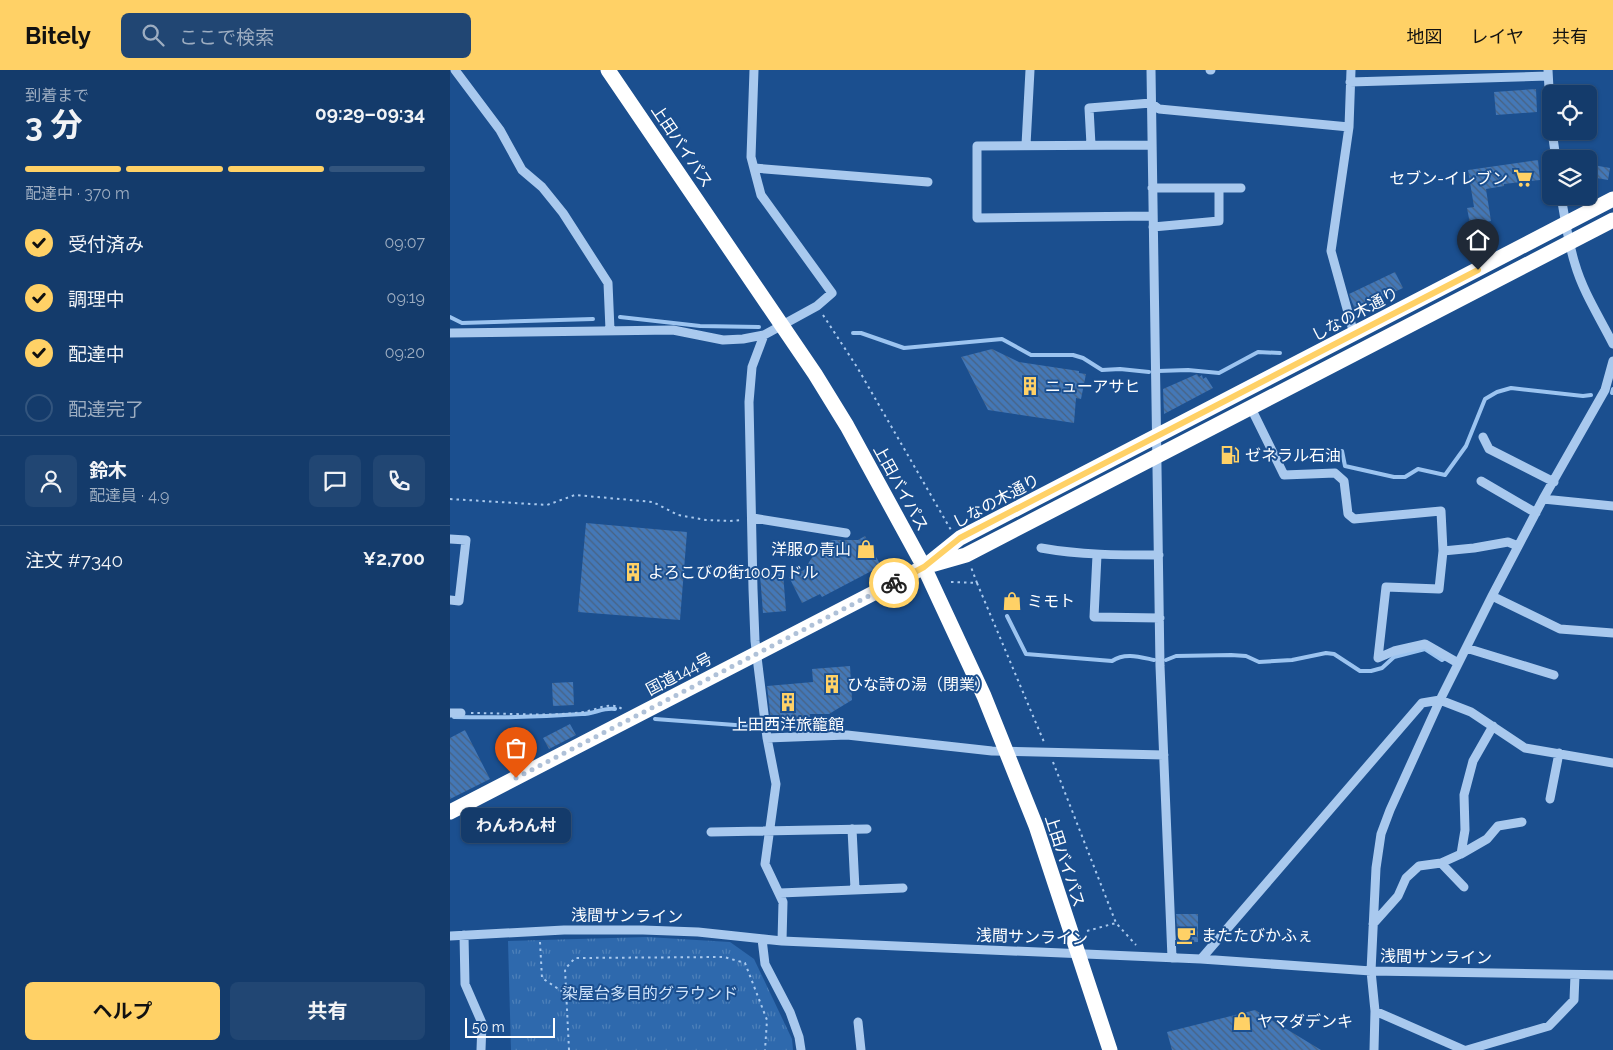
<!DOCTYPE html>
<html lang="ja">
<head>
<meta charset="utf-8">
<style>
  body { margin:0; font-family:Raleway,"Noto Sans JP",sans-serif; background:#214673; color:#f1f3f6; height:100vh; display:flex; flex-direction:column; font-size:19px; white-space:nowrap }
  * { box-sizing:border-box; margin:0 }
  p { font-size:16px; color:#9dadc1 }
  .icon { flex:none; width:28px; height:28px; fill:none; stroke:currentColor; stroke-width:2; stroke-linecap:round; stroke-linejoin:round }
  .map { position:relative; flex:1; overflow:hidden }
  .details { display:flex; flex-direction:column; background:#143b6b; width:450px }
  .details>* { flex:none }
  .fabs { position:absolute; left:1092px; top:15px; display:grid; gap:10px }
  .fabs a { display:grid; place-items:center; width:55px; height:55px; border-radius:8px; background:#143b6b; box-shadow:0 1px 4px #0004,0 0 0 1px #33557e; font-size:25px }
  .scale { position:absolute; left:15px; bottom:12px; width:90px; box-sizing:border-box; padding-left:5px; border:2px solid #fff; border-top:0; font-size:14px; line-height:18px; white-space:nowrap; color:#fff; -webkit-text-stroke:4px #1b4f8f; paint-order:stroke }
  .pin { position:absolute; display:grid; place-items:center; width:42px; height:42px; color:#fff; margin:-51px -21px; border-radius:50% 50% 50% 0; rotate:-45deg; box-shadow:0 0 5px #0007 }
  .pin .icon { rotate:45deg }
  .courier { position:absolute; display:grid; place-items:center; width:50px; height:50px; margin:-25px; border:4px solid #ffd166; border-radius:50%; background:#fff; color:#222; box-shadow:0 1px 6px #0007 }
  .bubble { position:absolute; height:35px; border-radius:8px; background:#143b6b; box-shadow:0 1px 4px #0004,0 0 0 1px #33557e; font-size:16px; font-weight:700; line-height:35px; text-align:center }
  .overview em { font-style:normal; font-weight:700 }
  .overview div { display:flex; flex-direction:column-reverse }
  .overview { display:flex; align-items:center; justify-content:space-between; height:85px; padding:0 25px }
  h1 { font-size:32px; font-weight:700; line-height:38px }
  .bar { display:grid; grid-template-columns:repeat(4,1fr); gap:8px 5px; align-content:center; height:60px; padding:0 25px }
  .bar i { height:6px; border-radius:4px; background:#33557e }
  .bar .selected { background:#ffd166 }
  .bar p { grid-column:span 4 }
  .line { display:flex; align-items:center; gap:12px; padding:0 25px; border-top:1px solid #33557e }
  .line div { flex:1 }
  .round { display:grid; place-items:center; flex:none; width:52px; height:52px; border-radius:8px; background:#214673 }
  ol { padding:0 25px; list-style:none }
  li { display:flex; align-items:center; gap:15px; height:55px }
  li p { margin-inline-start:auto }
  li .icon { padding:5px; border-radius:50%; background:#ffd166; color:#111; stroke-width:4 }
  li:last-child { color:#9dadc1 }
  li i { width:28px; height:28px; border:2px solid #33557e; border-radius:50% }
  .button { display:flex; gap:10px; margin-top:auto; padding:10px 25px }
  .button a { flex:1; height:58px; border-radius:8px; background:#ffd166; color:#111; font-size:20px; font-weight:700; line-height:58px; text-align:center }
  .button a+a { background:#214673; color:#f1f3f6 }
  header { display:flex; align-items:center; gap:30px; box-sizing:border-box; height:70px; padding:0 25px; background:#ffd166; color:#111 }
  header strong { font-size:24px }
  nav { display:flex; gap:28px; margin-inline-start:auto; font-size:18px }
  .search { width:350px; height:45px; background:#214673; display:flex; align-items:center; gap:12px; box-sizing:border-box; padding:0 18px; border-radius:8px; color:#9dadc1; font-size:19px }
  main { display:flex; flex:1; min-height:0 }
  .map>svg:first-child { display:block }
  .park { fill:url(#park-tufts) }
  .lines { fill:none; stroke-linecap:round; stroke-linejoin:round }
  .stream { stroke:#9cc4f0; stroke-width:4 }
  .building { fill:url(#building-back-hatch) }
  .path { stroke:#a9c9ee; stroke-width:2; stroke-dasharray:2.5 4; stroke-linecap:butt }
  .minor { stroke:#a9c9ee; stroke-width:9 }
  .highway { stroke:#fff; stroke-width:15 }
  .done { stroke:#afc1d8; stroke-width:5; stroke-dasharray:0 9 }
  .route { stroke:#ffd166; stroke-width:6 }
  .labels { text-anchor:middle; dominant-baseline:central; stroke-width:4; stroke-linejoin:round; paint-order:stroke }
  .street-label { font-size:16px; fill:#fff; stroke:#1b4f8f }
  .poi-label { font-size:16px; fill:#fff; stroke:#1b4f8f; text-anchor:start }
  .park-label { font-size:16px; fill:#cfe3fa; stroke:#1b4f8f }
</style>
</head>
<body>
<header>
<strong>Bitely</strong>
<div class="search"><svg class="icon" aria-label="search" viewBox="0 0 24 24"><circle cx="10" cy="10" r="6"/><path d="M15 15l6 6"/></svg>ここで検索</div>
<nav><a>地図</a><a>レイヤ</a><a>共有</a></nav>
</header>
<main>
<section class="details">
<div class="overview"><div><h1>3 分</h1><p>到着まで</p></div><em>09:29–09:34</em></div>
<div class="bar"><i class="selected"></i><i class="selected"></i><i class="selected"></i><i></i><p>配達中 · 370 m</p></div>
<ol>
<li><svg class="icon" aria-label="check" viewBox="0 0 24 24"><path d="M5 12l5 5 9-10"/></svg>受付済み<p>09:07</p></li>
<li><svg class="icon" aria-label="check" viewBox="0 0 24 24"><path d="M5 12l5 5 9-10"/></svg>調理中<p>09:19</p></li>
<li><svg class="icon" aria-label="check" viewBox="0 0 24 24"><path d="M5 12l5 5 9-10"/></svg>配達中<p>09:20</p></li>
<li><i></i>配達完了</li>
</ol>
<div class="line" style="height:90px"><a class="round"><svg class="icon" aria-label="person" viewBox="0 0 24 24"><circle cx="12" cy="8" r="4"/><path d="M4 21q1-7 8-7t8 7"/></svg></a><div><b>鈴木</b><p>配達員 · 4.9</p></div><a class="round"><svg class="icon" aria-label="chat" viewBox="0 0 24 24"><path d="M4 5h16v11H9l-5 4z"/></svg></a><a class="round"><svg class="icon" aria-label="phone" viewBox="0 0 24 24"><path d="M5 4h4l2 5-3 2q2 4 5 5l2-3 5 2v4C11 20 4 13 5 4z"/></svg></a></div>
<div class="line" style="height:65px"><div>注文 #7340</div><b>¥2,700</b></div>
<div class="button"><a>ヘルプ</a><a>共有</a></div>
</section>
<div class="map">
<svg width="1163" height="980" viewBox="0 0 1163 980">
  <defs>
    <pattern id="park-tufts" width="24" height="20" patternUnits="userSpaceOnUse" patternTransform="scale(1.25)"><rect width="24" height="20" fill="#2e69ad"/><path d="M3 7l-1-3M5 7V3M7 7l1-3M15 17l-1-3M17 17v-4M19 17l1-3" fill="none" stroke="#4d80b9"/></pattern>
    <pattern id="building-back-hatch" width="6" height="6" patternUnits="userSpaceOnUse" patternTransform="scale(1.25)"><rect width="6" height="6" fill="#4478b7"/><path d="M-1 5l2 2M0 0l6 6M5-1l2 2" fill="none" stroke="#486282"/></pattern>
  </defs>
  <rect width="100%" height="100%" fill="#1b4f8f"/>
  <!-- park -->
  <path class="park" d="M 197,867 L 280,872 L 304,889 L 342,969 L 343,980 L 61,980 L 58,871 Z"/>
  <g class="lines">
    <!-- stream -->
    <path class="stream" d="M 0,247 L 12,253 L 143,249
      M 170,247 L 250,256 L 309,257
      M 403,263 L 411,263 L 454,278 L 552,269 L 581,285 L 623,285 L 633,288 L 652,300 L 670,299 L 699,302
      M 708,301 L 738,300 L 769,303 L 808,282 L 830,283
      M 1162,323 L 1163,319
      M 892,381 L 895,396 L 944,407 L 955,407 L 968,399 L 995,405 L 1016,376 L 1035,329 L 1047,322 L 1061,318 L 1133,326 L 1141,325
      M 557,546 L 576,584 L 662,591 C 675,582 690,587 704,590
      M 716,590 L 726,586 L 781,585 L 796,586 L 809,592 L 842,590 L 876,583 L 884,584 L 910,601 L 921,601 L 932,598 L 944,587 L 975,579 L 992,590 L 995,588
      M 4,647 C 47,648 89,647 132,644 C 144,644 154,637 165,639
      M 205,649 L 312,657"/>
  </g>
  <!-- building -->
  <path class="building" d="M 1086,19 L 1087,42 L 1046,45 L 1044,22 Z
    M 1088,90 L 1090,110 L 1054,114 L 1054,116 L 1036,119 L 1041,151 L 1020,154 L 1017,138 L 1024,137 L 1018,100 Z
    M 1143,95 L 1160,98 L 1158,110 L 1141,107 Z
    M 945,202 L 953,218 L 905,240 L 899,224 Z
    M 542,279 L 569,292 L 629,301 L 629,303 L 636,304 L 631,329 L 626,328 L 624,353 L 538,340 L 511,287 Z
    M 747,304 L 749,307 L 752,305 L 753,309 L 756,307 L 763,318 L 714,344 L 713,319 Z
    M 136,453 L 237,462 L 230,550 L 128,542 Z
    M 415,466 L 431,496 L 372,527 L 370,524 L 352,533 L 339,507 L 354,500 L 370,475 L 382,470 L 408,470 Z
    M 333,503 L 336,541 L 313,543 L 310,505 Z
    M 400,596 L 402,630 L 379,644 L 360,644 L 360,649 L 321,651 L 317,616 L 363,612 L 362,599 Z
    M 123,612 L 124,635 L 103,636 L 102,613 Z
    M 120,654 L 126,665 L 99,679 L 93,668 Z
    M 15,660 L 40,709 L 0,729 L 0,668 Z
    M 726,844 L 748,844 L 748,872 L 728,873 Z
    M 805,940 L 871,980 L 722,980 L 717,962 Z"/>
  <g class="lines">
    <!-- path -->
    <path class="path" d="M 373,245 L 407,297 L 501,460
      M 0,429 L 97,435 L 125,425 L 203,432 L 228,445 L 256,450 L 280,451 L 291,450
      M 501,512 L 527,513 L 521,497
      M 527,513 L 594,672
      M 21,643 C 58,643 97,647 134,642 C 146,640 160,631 172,639
      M 603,692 L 666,853
      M 637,861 L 666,853 L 686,875
      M 90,872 L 92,908 L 116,924
      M 119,980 L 115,899 L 125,888 L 274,887 L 295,893 L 317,950 L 315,980"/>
    <!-- minor -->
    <path class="minor" d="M 5,0 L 50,60 L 72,100 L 92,117 L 113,143 L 158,213 L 160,260
      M 701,0 L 710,596 L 722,888
      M 760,0 L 761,0
      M 901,0 L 899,57 L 881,181 L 904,264
      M 1098,0 L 1101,56
      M 900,12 L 1098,6
      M 1102,61 L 1106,89
      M 576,75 L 580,0
      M 641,75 L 639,38 L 701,33 L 709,39 L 899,57
      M 701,75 L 527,76 L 527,148 L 703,146
      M 304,98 L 478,112
      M 702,118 L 791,118
      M 1111,126 C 1115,149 1118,172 1125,194 C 1133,222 1150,248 1163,274
      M 703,157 L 769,151 L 769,118
      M 0,263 L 223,260 L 273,270 L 293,269 L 314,265 L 367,236 L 382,223 L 311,125 L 301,87 L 304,0
      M 314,265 L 302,297 L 299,332 L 303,519 L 305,571 L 317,668 L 326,714 L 315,794 L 333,832 L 332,871
      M 801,338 L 834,405 L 885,403 L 894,411 L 898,444 L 904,449 L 991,441 L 993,481 L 989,519 L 936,517 L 928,588 L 944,581 L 975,574 L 1008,593
      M 1033,367 L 1039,379 L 1104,412
      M 1031,411 L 1086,443
      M 1093,429 L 1163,436
      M 303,448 L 396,463
      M 0,469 L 16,470 L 9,531 L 0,530
      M 591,478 C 630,485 669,485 709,485
      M 993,481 L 1024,478 L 1058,472 L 1068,476
      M 647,485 L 644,547 L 710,548
      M 1042,526 L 1110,559 L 1163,563
      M 1016,578 L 1104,605
      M 0,643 L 11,643
      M 317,668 L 397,665 L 542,681 L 714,685
      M 1100,729 L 1109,683
      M 402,759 L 405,819
      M 261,762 L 417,759
      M 1011,784 L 1037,769 L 1048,756 L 1072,752
      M 991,793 L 1014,817
      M 330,823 L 453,818
      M 923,854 L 948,826 L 956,808 L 969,796 L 991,793 L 1011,784 L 1015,760 L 1014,725 L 1023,691 L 1043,656
      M 14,865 L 15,914 L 32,953 L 31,980
      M 0,866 L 114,860 L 193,860 L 248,862 L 332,871 L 751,889 L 921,901 L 1163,905
      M 312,869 L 315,894 L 340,942 L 349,967 L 351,980
      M 751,889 L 972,633 L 990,630 L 1021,642 L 1075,678 L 1163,693
      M 925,941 L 1014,980
      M 408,952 L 411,980
      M 924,980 L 925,941 L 921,901 L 926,798 L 931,764 L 940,740 L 990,630 L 1042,526 L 1093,429 L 1155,320 L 1163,291
      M 1017,980 L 1099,956 L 1124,930 L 1125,905"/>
    <!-- highway -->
    <path class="highway" d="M 158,0 L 365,304 L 397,356 L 474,497 L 534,626 L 586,756 L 660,980
      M 479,493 L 510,468 L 1163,129
      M 0,742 L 474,497 L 516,485 L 1163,150"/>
  </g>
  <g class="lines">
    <!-- done -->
    <path class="done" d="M 66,708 L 444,513"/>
    <!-- route -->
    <path class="route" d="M 444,513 L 474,497 L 510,468 L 1028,200"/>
  </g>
  <!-- icons -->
  <defs>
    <g id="supermarket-bare" transform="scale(1.5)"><path d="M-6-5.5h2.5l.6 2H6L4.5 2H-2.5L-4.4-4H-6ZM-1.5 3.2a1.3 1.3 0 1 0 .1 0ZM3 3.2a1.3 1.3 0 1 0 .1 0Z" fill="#ffd166" stroke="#1b4f8f" stroke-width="2.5" paint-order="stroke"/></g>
    <g id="building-bare" transform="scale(1.5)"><path d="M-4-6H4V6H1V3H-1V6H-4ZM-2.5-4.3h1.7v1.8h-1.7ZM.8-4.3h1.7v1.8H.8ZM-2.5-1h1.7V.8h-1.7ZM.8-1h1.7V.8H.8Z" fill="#ffd166" stroke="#1b4f8f" stroke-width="2.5" paint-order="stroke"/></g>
    <g id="fuel-bare" transform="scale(1.5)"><path d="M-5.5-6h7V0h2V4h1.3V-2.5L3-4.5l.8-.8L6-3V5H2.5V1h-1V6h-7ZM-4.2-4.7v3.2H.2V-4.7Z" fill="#ffd166" stroke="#1b4f8f" stroke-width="2.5" paint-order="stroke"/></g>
    <g id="shop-bare" transform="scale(1.5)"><path d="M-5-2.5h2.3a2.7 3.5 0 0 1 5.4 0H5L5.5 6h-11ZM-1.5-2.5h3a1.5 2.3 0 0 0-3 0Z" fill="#ffd166" stroke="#1b4f8f" stroke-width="2.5" paint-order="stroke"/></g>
    <g id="cafe-bare" transform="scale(1.5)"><path d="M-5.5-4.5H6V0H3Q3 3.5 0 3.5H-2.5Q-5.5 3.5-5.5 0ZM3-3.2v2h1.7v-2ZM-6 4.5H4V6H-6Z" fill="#ffd166" stroke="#1b4f8f" stroke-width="2.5" paint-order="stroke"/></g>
  </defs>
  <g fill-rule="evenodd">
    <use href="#supermarket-bare" x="1073" y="108"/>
    <use href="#building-bare" x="580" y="316"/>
    <use href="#fuel-bare" x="780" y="385"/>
    <use href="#shop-bare" x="416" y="479"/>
    <use href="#building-bare" x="183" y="502"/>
    <use href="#shop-bare" x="562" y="531"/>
    <use href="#building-bare" x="382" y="614"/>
    <use href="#building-bare" x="338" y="632"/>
    <use href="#cafe-bare" x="736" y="865"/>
    <use href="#shop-bare" x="792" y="951"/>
  </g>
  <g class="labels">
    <!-- street labels -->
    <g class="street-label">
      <text transform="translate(232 76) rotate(56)">上田バイパス</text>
      <text transform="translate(905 244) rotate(-28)">しなの木通り</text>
      <text transform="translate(451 418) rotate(61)">上田バイパス</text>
      <text transform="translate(546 431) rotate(-28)">しなの木通り</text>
      <text transform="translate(229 604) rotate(-28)">国道144号</text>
      <text transform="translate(615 791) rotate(72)">上田バイパス</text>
      <text transform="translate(177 846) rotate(1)">浅間サンライン</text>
      <text transform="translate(582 867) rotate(2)">浅間サンライン</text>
      <text transform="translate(986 887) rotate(1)">浅間サンライン</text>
    </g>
    <!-- poi labels -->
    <g class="poi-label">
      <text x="1058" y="108" text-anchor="end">セブン-イレブン</text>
      <text x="595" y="316">ニューアサヒ</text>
      <text x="795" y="385">ゼネラル石油</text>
      <text x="401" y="479" text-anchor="end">洋服の青山</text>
      <text x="198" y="502">よろこびの街100万ドル</text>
      <text x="577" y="531">ミモト</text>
      <text x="397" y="614">ひな詩の湯（閉業）</text>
      <text x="338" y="654" text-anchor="middle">上田西洋旅籠館</text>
      <text x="751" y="865">またたびかふぇ</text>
      <text x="807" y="951">ヤマダデンキ</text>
    </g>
    <!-- park labels -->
    <g class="park-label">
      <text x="200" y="923">染屋台多目的グラウンド</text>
    </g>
  </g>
</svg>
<div class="fabs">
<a><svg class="icon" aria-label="locate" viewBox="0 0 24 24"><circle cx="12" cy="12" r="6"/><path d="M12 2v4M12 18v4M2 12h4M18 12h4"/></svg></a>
<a><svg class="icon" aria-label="layers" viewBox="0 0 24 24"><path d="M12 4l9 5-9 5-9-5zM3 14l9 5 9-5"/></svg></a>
</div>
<div class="scale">50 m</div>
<div class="pin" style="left:66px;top:708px;background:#ea580c"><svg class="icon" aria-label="bag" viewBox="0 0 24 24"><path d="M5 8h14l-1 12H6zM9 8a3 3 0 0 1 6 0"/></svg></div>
<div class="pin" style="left:1028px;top:200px;background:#1f2937"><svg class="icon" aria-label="home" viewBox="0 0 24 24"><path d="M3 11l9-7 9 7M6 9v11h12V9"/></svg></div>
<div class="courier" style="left:444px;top:513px"><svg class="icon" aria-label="bike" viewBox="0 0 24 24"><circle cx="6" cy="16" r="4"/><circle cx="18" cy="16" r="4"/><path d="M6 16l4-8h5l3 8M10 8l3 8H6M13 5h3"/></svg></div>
<div class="bubble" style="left:11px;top:738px;width:110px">わんわん村</div>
</div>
</main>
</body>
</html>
